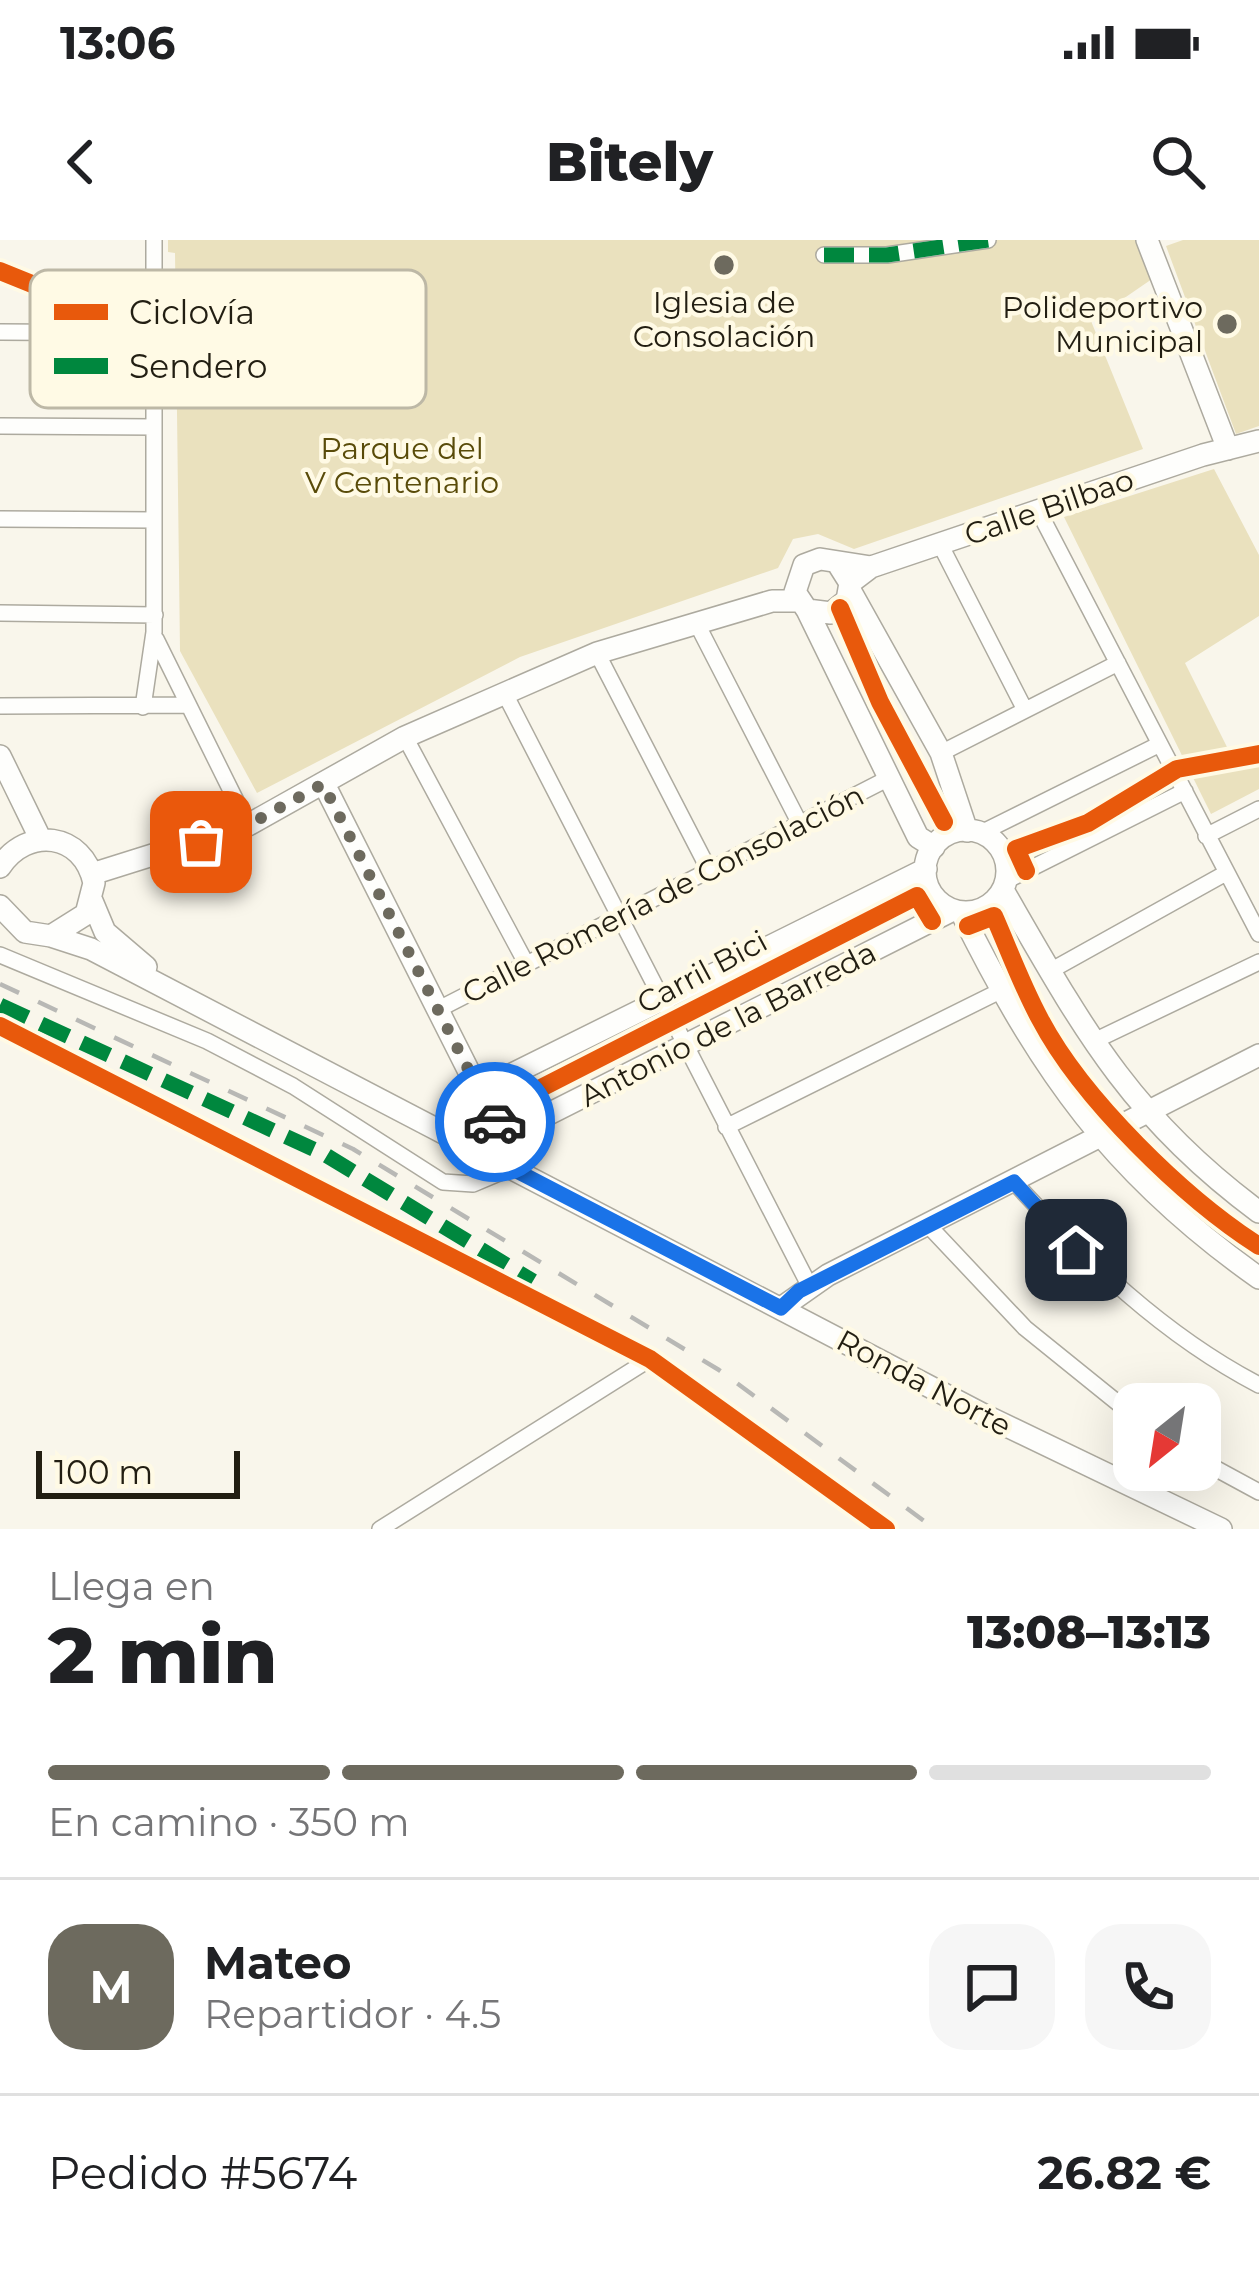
<!DOCTYPE html>
<html lang="es">
<head>
<meta charset="utf-8">
<style>
  body { margin:0; font-family:Montserrat,sans-serif; background:#f6f6f6; color:#202124; height:100vh; display:flex; flex-direction:column; font-size:45px; white-space:nowrap }
  * { box-sizing:border-box; margin:0 }
  p { font-size:39px; color:#757577 }
  .icon { flex:none; width:66px; height:66px; fill:none; stroke:currentColor; stroke-width:2; stroke-linecap:round; stroke-linejoin:round }
  .map { position:relative; height:1289px; overflow:hidden }
  .drawer { display:flex; flex-direction:column; background:#fff; flex:1 }
  .drawer>* { flex:none }
  .needle { width:78px; rotate:210deg }
  .tools { position:absolute; left:1113px; top:1143px; display:grid; gap:24px }
  .tools a { display:grid; place-items:center; width:108px; height:108px; border-radius:24px; background:#fff; box-shadow:0 12px 48px #0002; font-size:60px }
  .scale { position:absolute; left:36px; bottom:30px; width:204px; box-sizing:border-box; padding-left:12px; border:6px solid #221e12; border-top:0; font-size:33px; line-height:42px; white-space:nowrap; color:#221e12; -webkit-text-stroke:9px #fffae5; paint-order:stroke }
  .pin { position:absolute; display:grid; place-items:center; width:102px; height:102px; color:#fff; margin:-51px; border-radius:24px; box-shadow:0 6px 18px #0006 }
  .courier { position:absolute; display:grid; place-items:center; width:120px; height:120px; margin:-60px; border:9px solid #1a73e8; border-radius:50%; background:#fff; color:#222; box-shadow:0 3px 15px #0007 }
  .summary em { font-style:normal; font-weight:800 }
  .summary div { display:flex; flex-direction:column-reverse }
  .summary { display:flex; align-items:center; justify-content:space-between; height:204px; padding:0 48px }
  h1 { font-size:78px; font-weight:800; line-height:90px }
  .bar { display:grid; grid-template-columns:repeat(4,1fr); gap:18px 12px; align-content:center; height:144px; padding:0 48px }
  .bar i { height:15px; border-radius:9px; background:#e0e0e0 }
  .bar .current { background:#6d6a5e }
  .bar p { grid-column:span 4 }
  .line { display:flex; align-items:center; gap:30px; padding:0 48px; border-top:3px solid #e0e0e0 }
  .line div { flex:1 }
  .round { display:grid; place-items:center; flex:none; width:126px; height:126px; border-radius:36px; background:#f6f6f6 }
  .status { display:flex; justify-content:space-between; align-items:center; height:84px; padding:0 60px; background:#fff; direction:ltr }
  .status svg { height:33px; fill:currentColor }
  header { display:flex; justify-content:space-between; align-items:center; height:156px; padding:0 48px; background:#fff; font-size:54px; font-weight:800 }
  .map>svg:first-child { display:block }
  .green { fill:#eae1be }
  .lines { fill:none; stroke-linecap:round; stroke-linejoin:round }
  .street-casing { stroke:#adaa9f; stroke-width:18 }
  .secondary-casing { stroke:#adaa9f; stroke-width:24 }
  .street { stroke:#fefefc; stroke-width:15 }
  .secondary { stroke:#fefefc; stroke-width:21 }
  .rail { stroke:#b8b8b5; stroke-width:4.5; stroke-dasharray:21 21; stroke-linecap:butt }
  .quiet { stroke:#00873e; stroke-width:15; stroke-dasharray:30 15; stroke-linecap:butt }
  .cycleway-casing { stroke:#fffae5; stroke-width:26 }
  .cycleway { stroke:#e8590c; stroke-width:18 }
  .done { stroke:#6d6a5e; stroke-width:12; stroke-dasharray:0 21.6 }
  .route { stroke:#1a73e8; stroke-width:15 }
  .poi-dot { fill:#6d6a5e; stroke:#fffae5; stroke-width:4.5 }
  .labels { text-anchor:middle; dominant-baseline:central; stroke-width:9; stroke-linejoin:round; paint-order:stroke }
  .poi-label { font-size:30px; fill:#221e12; stroke:#fffae5 }
  .park-label { font-size:30px; fill:#594b09; stroke:#fffae5 }
  .street-label { font-size:30px; fill:#221e12; stroke:#fffae5 }
  .key { fill:#fffae5; stroke:#bdb8a6; stroke-width:3 }
  .key-label { font-size:33px; fill:#221e12 }
</style>
</head>
<body>
<div class="status"><b>13:06</b><svg viewBox="0 0 49 12"><path d="M0 12V9h3v3zM5 12V6h3v6zM10 12V3h3v9zM15 12V0h3v12zM26 1h20v11H26zM47 4h2v5h-2z"/></svg></div>
<header><svg class="icon" aria-label="back" viewBox="0 0 24 24"><path d="M15 5l-7 7 7 7"/></svg>Bitely<svg class="icon" aria-label="search" viewBox="0 0 24 24"><circle cx="10" cy="10" r="6"/><path d="M15 15l6 6"/></svg></header>
<div class="map">
<svg width="1259" height="1289" viewBox="0 0 1259 1289">
  <rect width="100%" height="100%" fill="#f9f6eb"/>
  <!-- green -->
  <path class="green" d="M 168,0 L 1138,0 L 1152,39 L 1091,81 L 1143,209 L 854,309 L 818,294 L 793,299 L 778,328 L 520,417 L 257,553 L 180,411 L 175,13 L 168,12 Z
    M 1183,0 L 1259,0 L 1259,186 L 1236,194 L 1166,6 Z
    M 1214,229 L 1259,315 L 1259,376 L 1185,423 L 1232,517 L 1259,505 L 1259,549 L 1211,574 L 1064,277 Z"/>
  <g class="lines">
    <!-- street casing -->
    <g class="street-casing">
      <path id="street" d="M 824,15 L 887,15 L 988,0
        M 0,92 L 154,93
        M 0,186 L 154,187
        M 1038,270 L 1259,694
        M 0,279 L 154,280
        M 940,304 L 1025,470
        M 0,373 L 155,375
        M 697,384 L 800,584
        M 156,399 L 248,585
        M 597,413 L 709,630
        M 504,452 L 809,1045
        M 0,466 L 187,465
        M 143,467 L 154,392 L 154,0
        M 405,497 L 527,725
        M 941,513 L 1118,423
        M 981,593 L 1158,505
        M 1206,596 L 1259,569
        M 1006,641 L 1185,551
        M 0,715 L 207,801 L 293,846 L 443,942 L 473,944 L 511,928
        M 1050,731 L 1226,633
        M 437,770 L 889,538
        M 0,786 L 650,1119 L 886,1289
        M 1092,802 L 1259,722
        M 726,887 L 1000,751
        M 1014,942 C 1086,1020 1163,1095 1259,1145
        M 927,984 L 1025,1088 L 1134,1176
        M 1200,1220 L 1259,1252
        M 380,1289 L 650,1119"/>
    </g>
    <!-- secondary casing -->
    <g class="secondary-casing">
      <path id="secondary" d="M 1147,0 L 1228,209
        M 838,324 L 850,343 L 847,360 L 831,373 L 807,370 L 795,352 L 804,325 L 820,319 L 871,327
        M 850,343 L 871,327 L 1203,215 L 1259,201
        M 850,350 L 941,513 L 967,591
        M 807,370 L 918,597 L 934,607
        M 0,516 L 40,598
        M 324,544 L 507,907
        M925 631a41 41 0 1 1 82 0a41 41 0 1 1-82 0Z
        M 0,627 C 27,586 83,592 94,643 L 86,674 L 51,696 L 25,692 L 0,666
        M 92,634 L 248,585 L 405,497 L 597,413 L 772,361 L 799,361
        M 1003,650 C 1081,785 1129,876 1259,972
        M 92,661 L 105,692 L 146,727
        M 961,672 C 1040,831 1112,934 1259,1038
        M 51,696 L 91,709 L 984,1175 L 1221,1289
        M 478,851 L 926,629
        M 503,897 L 953,670
        M 781,1068 L 828,1035 L 1259,815"/>
    </g>
    <!-- street -->
    <use href="#street" class="street"/>
    <!-- secondary -->
    <use href="#secondary" class="secondary"/>
    <!-- rail -->
    <path class="rail" d="M 0,744 L 353,909 L 719,1130 L 935,1289"/>
    <!-- quiet -->
    <path class="quiet" d="M 824,15 L 887,15 L 988,0
      M 0,765 L 324,914 L 533,1041"/>
    <!-- cycleway casing -->
    <g class="cycleway-casing">
      <path id="cycleway" d="M 0,31 L 84,65 L 154,57
        M 840,368 L 880,462 L 944,582
        M 1026,631 L 1016,609 L 1088,583 L 1177,529 L 1259,514
        M 968,686 L 994,676 C 1009,710 1022,746 1040,779 C 1082,859 1184,958 1259,1006
        M 0,786 L 650,1119 L 886,1289
        M 490,874 L 917,656 L 932,681"/>
    </g>
    <!-- cycleway -->
    <use href="#cycleway" class="cycleway"/>
  </g>
  <g class="lines">
    <!-- done -->
    <path class="done" d="M 201,602 L 248,585 L 323,544 L 495,882"/>
    <!-- route -->
    <path class="route" d="M 495,882 L 508,910 L 507,926 L 781,1068 L 799,1051 L 1014,942 L 1076,1010"/>
  </g>
  <!-- markers -->
  <g class="poi-dot">
    <circle cx="724" cy="25" r="12"/>
    <circle cx="1227" cy="84" r="12"/>
  </g>
  <g class="labels">
    <!-- poi labels -->
    <g class="poi-label">
      <text x="724" y="62">Iglesia de<tspan x="724" dy="34">Consolación</tspan></text>
      <text x="1203" y="67" text-anchor="end">Polideportivo<tspan x="1203" dy="34">Municipal</tspan></text>
    </g>
    <!-- park labels -->
    <g class="park-label">
      <text x="402" y="208">Parque del<tspan x="402" dy="34">V Centenario</tspan></text>
    </g>
    <!-- street labels -->
    <g class="street-label">
      <text transform="translate(1049 267) rotate(-19)">Calle Bilbao</text>
      <text transform="translate(663 654) rotate(-27)">Calle Romería de Consolación</text>
      <text transform="translate(702 732) rotate(-28)">Carril Bici</text>
      <text transform="translate(728 784) rotate(-27)">Antonio de la Barreda</text>
      <text transform="translate(924 1143) rotate(28)">Ronda Norte</text>
    </g>
  </g>
  <!-- legend -->
  <rect x="30" y="30" width="396" height="138" rx="18" class="key"/>
  <rect x="54" y="64" width="54" height="16" fill="#e8590c"/>
  <rect x="54" y="118" width="54" height="16" fill="#00873e"/>
  <g class="key-label">
    <text x="129" y="84">Ciclovía</text>
    <text x="129" y="138">Sendero</text>
  </g>
</svg>
<div class="tools">
<a><svg class="needle" viewBox="-14 -14 28 28"><path d="M0-13l5 13h-10z" fill="#e53935"/><path d="M0 13l5-13h-10z" fill="#757577"/></svg></a>
</div>
<div class="scale">100 m</div>
<div class="pin" style="left:201px;top:602px;background:#ea580c"><svg class="icon" aria-label="bag" viewBox="0 0 24 24"><path d="M5 8h14l-1 12H6zM9 8a3 3 0 0 1 6 0"/></svg></div>
<div class="pin" style="left:1076px;top:1010px;background:#1f2937"><svg class="icon" aria-label="home" viewBox="0 0 24 24"><path d="M3 11l9-7 9 7M6 9v11h12V9"/></svg></div>
<div class="courier" style="left:495px;top:882px"><svg class="icon" aria-label="car" viewBox="0 0 24 24"><path d="M5 17H2v-5l4-1 3-4h7l3 4 3 1v5h-3M9 17h6M6 11h13"/><circle cx="7" cy="17" r="2"/><circle cx="17" cy="17" r="2"/></svg></div>
</div>
<section class="drawer">
<div class="summary"><div><h1>2 min</h1><p>Llega en</p></div><em>13:08–13:13</em></div>
<div class="bar"><i class="current"></i><i class="current"></i><i class="current"></i><i></i><p>En camino · 350 m</p></div>
<div class="line" style="height:216px"><b class="round" style="background:#6d6a5e;color:#fff">M</b><div><b>Mateo</b><p>Repartidor · 4.5</p></div><a class="round"><svg class="icon" aria-label="chat" viewBox="0 0 24 24"><path d="M4 5h16v11H9l-5 4z"/></svg></a><a class="round"><svg class="icon" aria-label="phone" viewBox="0 0 24 24"><path d="M5 4h4l2 5-3 2q2 4 5 5l2-3 5 2v4C11 20 4 13 5 4z"/></svg></a></div>
<div class="line" style="height:156px"><div>Pedido #5674</div><b>26.82 €</b></div>
</section>
</body>
</html>
